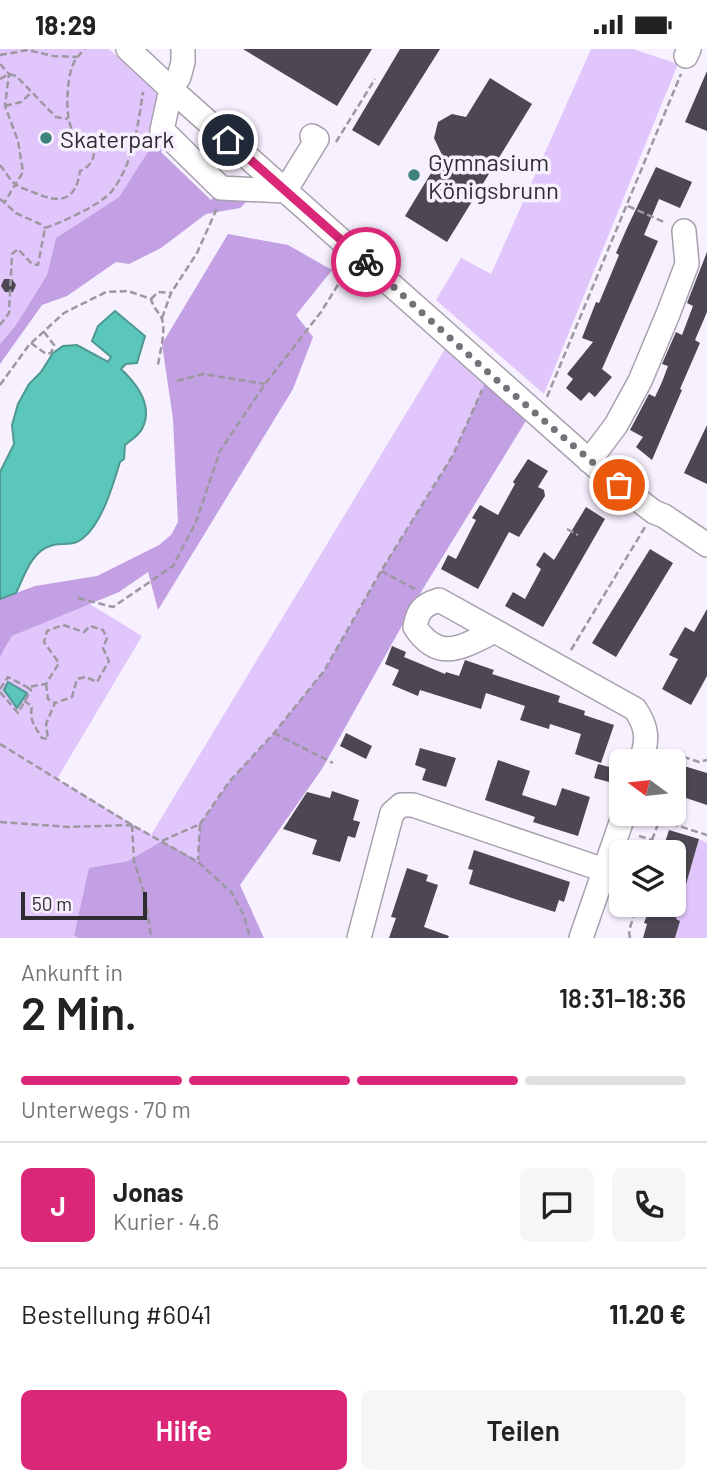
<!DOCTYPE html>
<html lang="de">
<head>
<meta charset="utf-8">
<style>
  body { margin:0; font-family:Barlow,sans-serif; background:#f6f6f6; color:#222; height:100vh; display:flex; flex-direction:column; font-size:26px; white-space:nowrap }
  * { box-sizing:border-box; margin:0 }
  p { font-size:23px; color:#767676 }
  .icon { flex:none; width:38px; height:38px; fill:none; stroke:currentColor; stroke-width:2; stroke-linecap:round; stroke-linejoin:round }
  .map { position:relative; height:889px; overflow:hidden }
  .side { display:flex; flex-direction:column; background:#fff; flex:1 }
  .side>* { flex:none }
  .needle { width:46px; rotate:285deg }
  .controls { position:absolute; left:609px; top:700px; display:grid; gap:14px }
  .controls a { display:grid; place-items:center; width:77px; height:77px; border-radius:10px; background:#fff; box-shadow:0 2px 5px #0004; font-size:35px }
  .scale { position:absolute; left:21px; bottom:18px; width:126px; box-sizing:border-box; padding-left:7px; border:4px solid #2f2c31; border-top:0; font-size:19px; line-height:24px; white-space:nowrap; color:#2f2c31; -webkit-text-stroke:5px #f7f0fe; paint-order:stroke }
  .pin { position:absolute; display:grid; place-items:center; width:60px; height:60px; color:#fff; margin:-30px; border:4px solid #fff; border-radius:50%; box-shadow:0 2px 7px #0007 }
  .courier { position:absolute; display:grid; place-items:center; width:70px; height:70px; margin:-35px; border:5px solid #db2777; border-radius:50%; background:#fff; color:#222; box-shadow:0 2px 9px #0007 }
  .head em { font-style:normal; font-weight:600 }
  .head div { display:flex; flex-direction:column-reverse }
  .head { display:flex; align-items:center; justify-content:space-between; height:119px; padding:0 21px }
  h1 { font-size:46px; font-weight:600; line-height:52px }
  .bar { display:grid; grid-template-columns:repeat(4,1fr); gap:10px 7px; align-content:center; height:84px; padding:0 21px }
  .bar i { height:9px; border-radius:5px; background:#e0e0e0 }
  .bar .active { background:#db2777 }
  .bar p { grid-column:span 4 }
  .line { display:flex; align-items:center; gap:18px; padding:0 21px; border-top:2px solid #e0e0e0 }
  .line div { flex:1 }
  .round { display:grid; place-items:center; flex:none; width:74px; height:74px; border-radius:10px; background:#f6f6f6 }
  .button { display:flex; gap:14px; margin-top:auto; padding:14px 21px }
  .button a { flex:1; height:80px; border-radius:10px; background:#db2777; color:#fff; font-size:28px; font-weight:600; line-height:80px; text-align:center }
  .button a+a { background:#f6f6f6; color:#222 }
  .status { display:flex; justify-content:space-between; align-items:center; height:49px; padding:0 35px; background:#fff; direction:ltr }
  .status svg { height:19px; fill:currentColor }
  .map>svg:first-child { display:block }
  .green { fill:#e1c6fc }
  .forest { fill:#c2a0e3 }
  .water { fill:#5bc6ba; stroke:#4e9891; stroke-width:2 }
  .building { fill:#4c4752 }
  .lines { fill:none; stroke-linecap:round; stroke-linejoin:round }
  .minor-casing { stroke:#a7a1ae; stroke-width:26 }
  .path { stroke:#9c97a0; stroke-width:2.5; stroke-dasharray:7 3.5; stroke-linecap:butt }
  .minor { stroke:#fff; stroke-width:23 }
  .done { stroke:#757179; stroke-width:7; stroke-dasharray:0 12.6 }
  .route { stroke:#db2777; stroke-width:9 }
  .poi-dot { fill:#3d837b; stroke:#f7f0fe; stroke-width:2.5 }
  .labels { text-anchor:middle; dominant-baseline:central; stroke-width:7; stroke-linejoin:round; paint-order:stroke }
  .poi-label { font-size:24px; fill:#2f2c31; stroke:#f7f0fe; text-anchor:start }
</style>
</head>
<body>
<div class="status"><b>18:29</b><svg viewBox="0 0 49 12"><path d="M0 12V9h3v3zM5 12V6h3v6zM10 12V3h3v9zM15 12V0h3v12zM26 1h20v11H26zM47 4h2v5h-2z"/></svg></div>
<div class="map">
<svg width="707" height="889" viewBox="0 0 707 889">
  <rect width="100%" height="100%" fill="#f7f0fe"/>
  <!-- green -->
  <path class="green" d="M 0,0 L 109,0 L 177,61 L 119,148 L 56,189 L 47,226 L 16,276 L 0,295 Z
    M 591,0 L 633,0 L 678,15 L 544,345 L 436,251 L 461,209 L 491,225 Z
    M 445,300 L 485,334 L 453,406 L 381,522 L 324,622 L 274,684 L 229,733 L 200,775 L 198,813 L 162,792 L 128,812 L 90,819 L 74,885 L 78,889 L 0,889 L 0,600 L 4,602 L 12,587 L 88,554 L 142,587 L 57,730 L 151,786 Z
    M 699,790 L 707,794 L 707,889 L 675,889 L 680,872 L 676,870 Z"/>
  <!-- forest -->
  <path class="forest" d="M 157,89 L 169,92 L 161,103 L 211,151 L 221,139 L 250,149 L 240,159 L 206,165 L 161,199 L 129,215 L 116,213 L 67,247 L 42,256 L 0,315 L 0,295 L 16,276 L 47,226 L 56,189 L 119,148 Z
    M 228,185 L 288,196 L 332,221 L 296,266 L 313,288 L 293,340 L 158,561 L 148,523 L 119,543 L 12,587 L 0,608 L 0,550 L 35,537 L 97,527 L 159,496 L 171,486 L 178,473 L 173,370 L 162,295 Z
    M 485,334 L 527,370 L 418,548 L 322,720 L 240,836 L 264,889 L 78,889 L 74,886 L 89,819 L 128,812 L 162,792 L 198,812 L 200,775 L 229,733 L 274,684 L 324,622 L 381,522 L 453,406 Z"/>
  <!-- water -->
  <path class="water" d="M 115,262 L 145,287 L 137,314 L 126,315 L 121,320 C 137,335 154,357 142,380 C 139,386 130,392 125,396 L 124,410 L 120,413 C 113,436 102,475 82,490 C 71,498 61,493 50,497 C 31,503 24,528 16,544 L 0,550 L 0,423 L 14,395 L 12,376 L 18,355 L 29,335 L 41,323 L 53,304 L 63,297 L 77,296 L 108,313 L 111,308 L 92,292 L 98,277 Z
    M 8,633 L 27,644 L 17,659 L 4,641 Z"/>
  <!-- building -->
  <path class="building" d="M 243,0 L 372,0 L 337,57 Z
    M 400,0 L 440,0 L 379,97 L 352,81 Z
    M 707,22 L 707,82 L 685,73 Z
    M 490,29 L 532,55 L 447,193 L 405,167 L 442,106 L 434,89 L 438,73 L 452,65 L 466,68 Z
    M 656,118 L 692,133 L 680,159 L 659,150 L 644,186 L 658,192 L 602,320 L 612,328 L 595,348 L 589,343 L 581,352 L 566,339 L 573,330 L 567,325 L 593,293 L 582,289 L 596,253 L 599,254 L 619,206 L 616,204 L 627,179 Z
    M 707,203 L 707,263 L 695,291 L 700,294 L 680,340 L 682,341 L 652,411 L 636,398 L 643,388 L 630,381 L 649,345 L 655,348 L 662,333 L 668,317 L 662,315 L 676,283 L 682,286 L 693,257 L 687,254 Z
    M 4,230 L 12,230 L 16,236 L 13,243 L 5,243 L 1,237 Z
    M 707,376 L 707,435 L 684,424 Z
    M 528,410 L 548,422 L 538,438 L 544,441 L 545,447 L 519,488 L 509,483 L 478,540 L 441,520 L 448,506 L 456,510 L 476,471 L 472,469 L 480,456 L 498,466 L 515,435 L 513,433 Z
    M 586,458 L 605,470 L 543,578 L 505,557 L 513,543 L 525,550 L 541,520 L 536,516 L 544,503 L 554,511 Z
    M 650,500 L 673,514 L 616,608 L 592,594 Z
    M 707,560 L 707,627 L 691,656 L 662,640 L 678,610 L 669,606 L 685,578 L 694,583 Z
    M 392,597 L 406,603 L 404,608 L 445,625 L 446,623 L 459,627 L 465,611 L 494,621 L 492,625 L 560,647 L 558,653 L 585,662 L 584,666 L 614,676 L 601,714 L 575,705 L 581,685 L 550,675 L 549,680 L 520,671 L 525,657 L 486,644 L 481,660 L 420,641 L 418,647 L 392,636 L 399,621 L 385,615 Z
    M 346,684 L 372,697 L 366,710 L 340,697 Z
    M 420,699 L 456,709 L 446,738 L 422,731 L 426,720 L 415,716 Z
    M 498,711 L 530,722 L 522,746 L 556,757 L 562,739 L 590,748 L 578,787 L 533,773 L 535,768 L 485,751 Z
    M 674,714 L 707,724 L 707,756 L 674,745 Z
    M 598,715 L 613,719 L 609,733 L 594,729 Z
    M 332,742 L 359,751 L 353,771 L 360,773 L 355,789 L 348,787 L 340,813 L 312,805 L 317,791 L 283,780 L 307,743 L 330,749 Z
    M 669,781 L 699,790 L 676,870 L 680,872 L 675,889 L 643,889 L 647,875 L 644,874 L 651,856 L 674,856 L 674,803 L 662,803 Z
    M 474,801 L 570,833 L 564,853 L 559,851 L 555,863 L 469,835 L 473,821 L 468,820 Z
    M 407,819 L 428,826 L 426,832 L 438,836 L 424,878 L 449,887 L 448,889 L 389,889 L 396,869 L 391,868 Z"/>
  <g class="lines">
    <!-- minor casing -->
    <g class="minor-casing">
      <path id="minor" d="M 128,0 L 171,40 L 602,423 L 654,463 L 664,467 L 707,496
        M 183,0 L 183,13 L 179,28 L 171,40 L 162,81 L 221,139 L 285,142 L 317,90 L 312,87
        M 686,7 L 689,0
        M 589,412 L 616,376 L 640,332 L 668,265 L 687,215 L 684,182
        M 493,583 C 462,598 439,614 415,578 C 418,561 423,556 439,551 L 635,660 C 648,679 648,691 641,712
        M 359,889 L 392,764 L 401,756 L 413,756 L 604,821
        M 581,889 L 624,765"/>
    </g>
    <!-- path -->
    <path class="path" d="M 0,6 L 28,1 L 53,7 L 77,8
      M 0,15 L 9,25 L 5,57 L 18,92 L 23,123 L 4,154
      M 0,30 L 9,25 L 16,27 L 56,68 L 68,70
      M 5,57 L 21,53 L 31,44
      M 336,93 L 375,30
      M 0,116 C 5,122 9,130 14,134 C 19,139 29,141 35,144 C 60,155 76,152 80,122 C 92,117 100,103 88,92 C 84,88 77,87 74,83 C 64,73 67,31 72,18 C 75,10 79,6 85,0
      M 0,150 L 16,164 L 40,175 L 45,179
      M 628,157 L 666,174
      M 45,179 C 62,173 101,156 112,142 C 133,115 138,76 143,43
      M 151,250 L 158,243 L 171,244
      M 162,269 L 171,244 L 197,204 L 218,157
      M 0,276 L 9,264 L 12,205 L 18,200 L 32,215 L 38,216 L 45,179
      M 31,294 L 46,305 L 51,304 L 54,296 L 44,283
      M 177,332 L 203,325 L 265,335
      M 0,336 L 29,296 L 64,264 L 106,243 L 128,242 L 151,250 C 153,259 159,263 162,270 C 166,283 160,302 158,316
      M 547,348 L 681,25
      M 567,480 L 578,486
      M 381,522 L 417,541
      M 78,549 L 113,558 L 173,517 L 196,473 L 220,402 L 265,335 L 321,263 L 346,223
      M 571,601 L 645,478
      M 46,635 L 48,650 L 55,654
      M 0,640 L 8,628 L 27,638
      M 0,643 L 18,664 L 31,641 L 27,638
      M 24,652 L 32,657 C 29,672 35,677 42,689 L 48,690 L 46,675 L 55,654 L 72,648 L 77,630 L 86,628 L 97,633 L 109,612 L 103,599 L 107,589 L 103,581 L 90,577 L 84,583 L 63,576 L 47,582 L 44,593 L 59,614 L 46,635 L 27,638
      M 274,684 L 333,714
      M 0,695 L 132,776 L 198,813 L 232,844 L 244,867 L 250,889
      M 663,701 L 699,713 L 707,711
      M 0,773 L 68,778 L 132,776
      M 200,775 L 229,733 L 274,684 L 324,622 L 381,522 L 453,406 L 482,341
      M 132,776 L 134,812 L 146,850 L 151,889
      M 639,787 L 652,791 L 649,803
      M 652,791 L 658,775 L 663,772 L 707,786
      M 162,792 L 200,775 L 198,811
      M 630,889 L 629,882 L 637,856"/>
    <!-- minor -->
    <use href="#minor" class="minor"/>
  </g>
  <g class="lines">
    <!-- done -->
    <path class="done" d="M 366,213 L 491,326 L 619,436"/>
    <!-- route -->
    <path class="route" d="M 228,91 L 366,213"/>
  </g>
  <!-- markers -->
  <g class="poi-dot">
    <circle cx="46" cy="89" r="7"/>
    <circle cx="414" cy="126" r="7"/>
  </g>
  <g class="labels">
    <!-- poi labels -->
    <g class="poi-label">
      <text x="60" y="89">Skaterpark</text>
      <text x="428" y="112">Gymnasium<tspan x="428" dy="28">Königsbrunn</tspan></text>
    </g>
  </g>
</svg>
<div class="controls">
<a><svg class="needle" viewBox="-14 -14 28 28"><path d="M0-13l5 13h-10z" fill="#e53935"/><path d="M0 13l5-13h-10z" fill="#767676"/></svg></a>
<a><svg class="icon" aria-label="layers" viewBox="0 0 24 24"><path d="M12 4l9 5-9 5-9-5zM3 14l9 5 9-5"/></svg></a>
</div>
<div class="scale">50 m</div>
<div class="pin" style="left:619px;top:436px;background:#ea580c"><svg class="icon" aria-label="bag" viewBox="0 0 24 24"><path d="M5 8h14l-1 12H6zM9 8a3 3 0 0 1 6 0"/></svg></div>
<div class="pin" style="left:228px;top:91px;background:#1f2937"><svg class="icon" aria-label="home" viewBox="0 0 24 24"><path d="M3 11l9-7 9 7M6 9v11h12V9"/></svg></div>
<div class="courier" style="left:366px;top:213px"><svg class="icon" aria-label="bike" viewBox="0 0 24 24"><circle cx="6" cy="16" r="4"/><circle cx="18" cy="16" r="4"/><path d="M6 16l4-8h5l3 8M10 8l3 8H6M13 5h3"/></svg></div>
</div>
<section class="side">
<div class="head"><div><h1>2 Min.</h1><p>Ankunft in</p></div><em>18:31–18:36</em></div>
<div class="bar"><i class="active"></i><i class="active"></i><i class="active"></i><i></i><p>Unterwegs · 70 m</p></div>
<div class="line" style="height:126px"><b class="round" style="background:#db2777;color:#fff">J</b><div><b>Jonas</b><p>Kurier · 4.6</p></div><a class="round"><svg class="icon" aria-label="chat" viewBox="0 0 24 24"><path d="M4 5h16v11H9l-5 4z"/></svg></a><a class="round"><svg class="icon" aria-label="phone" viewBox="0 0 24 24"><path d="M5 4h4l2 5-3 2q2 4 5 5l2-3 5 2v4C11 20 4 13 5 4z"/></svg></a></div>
<div class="line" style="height:91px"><div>Bestellung #6041</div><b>11.20 €</b></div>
<div class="button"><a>Hilfe</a><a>Teilen</a></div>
</section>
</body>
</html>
